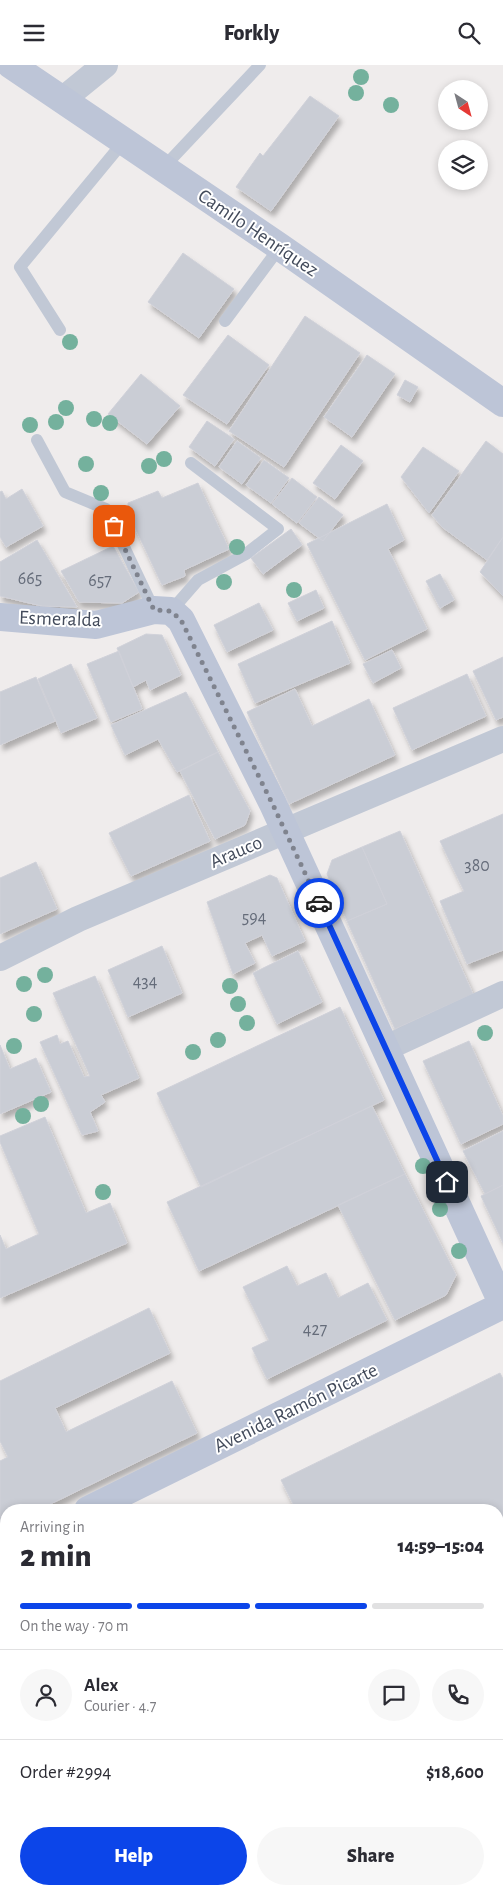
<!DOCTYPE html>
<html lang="en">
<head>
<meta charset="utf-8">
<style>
  body { margin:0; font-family:"Alegreya Sans",sans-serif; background:#f7f7f7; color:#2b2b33; height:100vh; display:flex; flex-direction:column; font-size:19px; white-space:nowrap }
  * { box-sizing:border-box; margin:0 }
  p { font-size:16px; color:#7c7c81 }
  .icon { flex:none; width:28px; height:28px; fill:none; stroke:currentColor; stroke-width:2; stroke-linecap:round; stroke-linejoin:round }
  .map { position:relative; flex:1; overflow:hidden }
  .panel { position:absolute; left:0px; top:1439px; width:504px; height:391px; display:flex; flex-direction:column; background:#fff; border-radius:20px 20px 0 0; box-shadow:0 2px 8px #0003 }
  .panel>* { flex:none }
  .needle { width:32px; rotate:144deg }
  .controls { position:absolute; left:438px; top:15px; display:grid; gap:10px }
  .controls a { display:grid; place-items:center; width:50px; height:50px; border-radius:50%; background:#fff; box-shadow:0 2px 8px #0003; font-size:25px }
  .pin { position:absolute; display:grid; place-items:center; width:42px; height:42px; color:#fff; margin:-21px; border-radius:10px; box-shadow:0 2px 8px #0006 }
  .courier { position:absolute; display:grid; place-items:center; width:50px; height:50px; margin:-25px; border:4px solid #0c45e9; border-radius:50%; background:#fff; color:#222; box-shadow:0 1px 6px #0007 }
  .headline em { font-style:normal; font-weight:800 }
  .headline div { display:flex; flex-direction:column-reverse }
  .headline { display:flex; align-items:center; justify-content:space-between; height:85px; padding:0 20px }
  h1 { font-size:32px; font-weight:800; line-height:38px }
  .bar { display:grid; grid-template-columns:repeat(4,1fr); gap:8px 5px; align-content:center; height:60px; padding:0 20px }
  .bar i { height:6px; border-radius:4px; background:#e1e1e2 }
  .bar .active { background:#0c45e9 }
  .bar p { grid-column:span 4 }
  .line { display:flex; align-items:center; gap:12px; padding:0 20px; border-top:1px solid #e1e1e2 }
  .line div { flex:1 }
  .round { display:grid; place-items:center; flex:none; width:52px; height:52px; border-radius:26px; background:#f7f7f7 }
  .cta { display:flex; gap:10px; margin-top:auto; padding:10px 20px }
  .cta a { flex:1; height:58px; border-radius:30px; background:#0c45e9; color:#fff; font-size:20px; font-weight:800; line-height:58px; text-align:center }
  .cta a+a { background:#f7f7f7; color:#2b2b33 }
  header { display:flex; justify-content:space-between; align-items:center; height:65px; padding:0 20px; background:#fff; font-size:22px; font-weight:800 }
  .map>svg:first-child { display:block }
  .building { fill:#cacdd5; stroke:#d0d1d9; filter:url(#shadow) }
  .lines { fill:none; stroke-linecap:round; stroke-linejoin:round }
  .lane { stroke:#c1c8d5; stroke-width:12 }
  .street { stroke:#c1c8d5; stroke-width:26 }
  .secondary { stroke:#bdc5d7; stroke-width:28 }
  .tree { fill:#74b19d }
  .done { stroke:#7f838e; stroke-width:5; stroke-dasharray:0 9 }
  .route { stroke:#0c45e9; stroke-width:6 }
  .labels { text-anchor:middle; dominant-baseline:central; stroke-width:4; stroke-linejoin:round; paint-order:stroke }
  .number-label { font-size:18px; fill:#656c7a }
  .street-label { font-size:20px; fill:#434b5b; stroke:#fff }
</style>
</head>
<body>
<header><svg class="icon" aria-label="menu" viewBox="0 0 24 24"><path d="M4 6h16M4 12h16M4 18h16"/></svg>Forkly<svg class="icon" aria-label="search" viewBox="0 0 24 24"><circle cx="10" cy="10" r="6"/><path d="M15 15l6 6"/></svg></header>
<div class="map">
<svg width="503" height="1829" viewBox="0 0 503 1829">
  <defs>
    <filter id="shadow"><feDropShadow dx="3" dy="5.5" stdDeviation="2.5" flood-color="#0004"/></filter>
  </defs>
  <rect width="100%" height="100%" fill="#efecec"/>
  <!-- building -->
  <path class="building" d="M 310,31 L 339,51 L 271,146 L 236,122 L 260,88 L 263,91 Z
    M 183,188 L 234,224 L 199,273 L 148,237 Z
    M 305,251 L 360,288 L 284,402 L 229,366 Z
    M 228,270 L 269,300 L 227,359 L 183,330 Z
    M 367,290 L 395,309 L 352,372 L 324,352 Z
    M 141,309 L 180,341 L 147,379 L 108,349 Z
    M 405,315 L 418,322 L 410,337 L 397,330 Z
    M 207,356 L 234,374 L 215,401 L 189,382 Z
    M 237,376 L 261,393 L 242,419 L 219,402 Z
    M 486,376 L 503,389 L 503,472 L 487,495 L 442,462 L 432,450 Z
    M 341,380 L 363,396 L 335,434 L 313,418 Z
    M 423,382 L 459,406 L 429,448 L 401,412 Z
    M 264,395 L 289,413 L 271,438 L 246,420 Z
    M 292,413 L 317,432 L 297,458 L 272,439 Z
    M 198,418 L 229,484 L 184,505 L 185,511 L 162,520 L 128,448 L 128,438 L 158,426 L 162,433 Z
    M 22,424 L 43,461 L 6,482 L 0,472 L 0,427 L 2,426 L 6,434 Z
    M 319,432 L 343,450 L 323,476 L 299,458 Z
    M 387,439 L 404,475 L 388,484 L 427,564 L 365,595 L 307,479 Z
    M 291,464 L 302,480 L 263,509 L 251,493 Z
    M 503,472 L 503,531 L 480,507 Z
    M 37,475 L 77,542 L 42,541 L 0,531 L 0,497 Z
    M 113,481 L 139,527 L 122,538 L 79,537 L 61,506 Z
    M 440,509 L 454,535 L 440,543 L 426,516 Z
    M 316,525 L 324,543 L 297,556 L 288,538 Z
    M 259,538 L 273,565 L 227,587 L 214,560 Z
    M 332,556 L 350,598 L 255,638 L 238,599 Z
    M 146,569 L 162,570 L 181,610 L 150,625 L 146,615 L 133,622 L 117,583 Z
    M 392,585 L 401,603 L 373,618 L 363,599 Z
    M 119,586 L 142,644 L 111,657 L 87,599 Z
    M 503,592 L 503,652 L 496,655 L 473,606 Z
    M 71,599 L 97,653 L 61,668 L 38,614 Z
    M 467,609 L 486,651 L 412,685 L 393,643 Z
    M 36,612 L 55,656 L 0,680 L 0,627 Z
    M 295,624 L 312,661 L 369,634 L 395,690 L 289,739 L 247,647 Z
    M 186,627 L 218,687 L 177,707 L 158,674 L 125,690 L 111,660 Z
    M 218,687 L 250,746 L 245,760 L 215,774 L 180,706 Z
    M 189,730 L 210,776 L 131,811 L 109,768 Z
    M 503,749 L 503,885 L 467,899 L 440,836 L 464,826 L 440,776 Z
    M 400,766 L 473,929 L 395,964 L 347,856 L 387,839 L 362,782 Z
    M 362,782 L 387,839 L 347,856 L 327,809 L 332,795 Z
    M 36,797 L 57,844 L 0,869 L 0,813 Z
    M 270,810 L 277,813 L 305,876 L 272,891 L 262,870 L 245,878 L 255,898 L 233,909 L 207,837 Z
    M 162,881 L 182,928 L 128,952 L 108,905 Z
    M 298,886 L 322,937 L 277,959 L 253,908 Z
    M 95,911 L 139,1013 L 101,1030 L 105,1037 L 90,1047 L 98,1066 L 82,1070 L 40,977 L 57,970 L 60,979 L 68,976 L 84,1012 L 90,1011 L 53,928 Z
    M 340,942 L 384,1035 L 201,1122 L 157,1028 Z
    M 469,976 L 503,1051 L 503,1059 L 461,1079 L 423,996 Z
    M 0,980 L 10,1004 L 36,993 L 51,1027 L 0,1049 Z
    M 372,1041 L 405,1109 L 199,1206 L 167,1137 Z
    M 45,1052 L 86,1148 L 110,1138 L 127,1178 L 0,1233 L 0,1170 L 6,1184 L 39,1169 L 0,1077 L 0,1071 Z
    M 503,1066 L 503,1120 L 485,1129 L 463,1086 Z
    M 405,1109 L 456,1210 L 446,1230 L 395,1255 L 338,1140 Z
    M 503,1120 L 503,1178 L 481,1131 Z
    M 287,1201 L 297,1221 L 326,1208 L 338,1233 L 368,1218 L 387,1255 L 267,1314 L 252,1283 L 269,1275 L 243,1222 Z
    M 149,1243 L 170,1288 L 55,1343 L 66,1367 L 172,1316 L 197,1368 L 38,1445 L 6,1445 L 6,1461 L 0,1464 L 0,1396 L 8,1392 L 0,1376 L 0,1316 Z
    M 500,1308 L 503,1314 L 503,1786 L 498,1789 L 498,1445 L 296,1445 L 281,1415 Z
    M 6,1614 L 6,1660 L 4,1661 L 0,1654 L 0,1617 Z
    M 6,1679 L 6,1714 L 0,1701 L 0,1682 Z
    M 3,1738 L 6,1743 L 6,1781 L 0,1784 L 0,1740 Z
    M 6,1781 L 6,1824 L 69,1824 L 72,1829 L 0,1829 L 0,1784 Z
    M 69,1824 L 146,1824 L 148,1829 L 72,1829 Z"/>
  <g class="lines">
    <!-- lane -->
    <path class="lane" d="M 163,103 L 260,0
      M 225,256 L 280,182
      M 60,265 L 20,202 L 124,76
      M 37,375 L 65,427 L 106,444 L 154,545
      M 171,546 L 198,515 L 246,489 L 278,464 L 191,398"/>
    <!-- street -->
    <path class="street" d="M 62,35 L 105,0
      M 0,893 L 78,854 L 503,674
      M 386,983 L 503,929
      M 189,1824 L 191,1829
      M 482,1829 L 493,1824"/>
    <!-- secondary -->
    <path class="secondary" d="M 11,0 L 280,182 L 503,338
      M 0,552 L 96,560 L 154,545 L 171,546 L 181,555 L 273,739 L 503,1240
      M 88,1445 L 503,1240
      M 0,1488 L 6,1485"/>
  </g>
  <!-- trees -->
  <g class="tree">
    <circle cx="361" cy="12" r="8"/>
    <circle cx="356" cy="28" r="8"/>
    <circle cx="391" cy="40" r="8"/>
    <circle cx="70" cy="277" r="8"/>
    <circle cx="66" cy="343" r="8"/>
    <circle cx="94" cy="354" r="8"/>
    <circle cx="56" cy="357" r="8"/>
    <circle cx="110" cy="358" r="8"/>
    <circle cx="30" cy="360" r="8"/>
    <circle cx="164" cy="394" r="8"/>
    <circle cx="86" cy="399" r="8"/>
    <circle cx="149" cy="401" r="8"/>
    <circle cx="101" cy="428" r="8"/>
    <circle cx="237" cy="482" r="8"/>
    <circle cx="224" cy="517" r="8"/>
    <circle cx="294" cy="525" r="8"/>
    <circle cx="45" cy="910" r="8"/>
    <circle cx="24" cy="919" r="8"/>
    <circle cx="230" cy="921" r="8"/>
    <circle cx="238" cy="939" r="8"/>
    <circle cx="34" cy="949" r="8"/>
    <circle cx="247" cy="958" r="8"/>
    <circle cx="485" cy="968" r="8"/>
    <circle cx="218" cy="975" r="8"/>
    <circle cx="14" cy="981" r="8"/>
    <circle cx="193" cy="987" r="8"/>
    <circle cx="41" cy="1039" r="8"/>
    <circle cx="23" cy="1051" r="8"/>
    <circle cx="423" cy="1101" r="8"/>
    <circle cx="103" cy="1127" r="8"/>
    <circle cx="440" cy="1144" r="8"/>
    <circle cx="459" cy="1186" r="8"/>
  </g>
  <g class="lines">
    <!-- done -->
    <path class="done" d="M 114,461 L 154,545 L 171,546 L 181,555 L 273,740 L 319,838"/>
    <!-- route -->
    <path class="route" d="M 319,838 L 447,1117"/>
  </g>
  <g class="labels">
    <!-- number labels -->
    <g class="number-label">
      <text x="30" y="514">665</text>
      <text x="100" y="516">657</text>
      <text x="477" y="801">380</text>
      <text x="254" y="853">594</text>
      <text x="145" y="917">434</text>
      <text x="315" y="1265">427</text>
    </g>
    <!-- street labels -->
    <g class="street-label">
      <text transform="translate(258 168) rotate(34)">Camilo Henríquez</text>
      <text transform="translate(60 554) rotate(2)">Esmeralda</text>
      <text transform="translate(236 787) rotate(-23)">Arauco</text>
      <text transform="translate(296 1343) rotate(-26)">Avenida Ramón Picarte</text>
    </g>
  </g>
</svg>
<div class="controls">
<a><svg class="needle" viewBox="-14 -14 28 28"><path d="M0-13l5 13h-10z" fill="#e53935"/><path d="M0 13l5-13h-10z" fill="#7c7c81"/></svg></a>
<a><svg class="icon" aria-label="layers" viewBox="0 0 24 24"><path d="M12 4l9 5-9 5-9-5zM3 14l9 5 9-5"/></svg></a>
</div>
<div class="pin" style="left:114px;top:461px;background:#ea580c"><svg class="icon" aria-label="bag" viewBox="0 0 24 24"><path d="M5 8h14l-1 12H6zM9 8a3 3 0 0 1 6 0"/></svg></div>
<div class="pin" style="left:447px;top:1117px;background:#1f2937"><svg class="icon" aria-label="home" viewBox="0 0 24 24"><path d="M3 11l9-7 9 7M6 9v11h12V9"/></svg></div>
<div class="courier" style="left:319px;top:838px"><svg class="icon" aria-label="car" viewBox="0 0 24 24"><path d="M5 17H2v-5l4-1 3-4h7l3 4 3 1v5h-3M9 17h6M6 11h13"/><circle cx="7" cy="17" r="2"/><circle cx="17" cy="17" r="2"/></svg></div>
<section class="panel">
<div class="headline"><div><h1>2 min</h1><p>Arriving in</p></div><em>14:59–15:04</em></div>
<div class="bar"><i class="active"></i><i class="active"></i><i class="active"></i><i></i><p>On the way · 70 m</p></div>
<div class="line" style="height:90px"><a class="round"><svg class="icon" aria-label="person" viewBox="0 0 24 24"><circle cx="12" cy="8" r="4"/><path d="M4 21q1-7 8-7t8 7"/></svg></a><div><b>Alex</b><p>Courier · 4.7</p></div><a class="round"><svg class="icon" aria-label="chat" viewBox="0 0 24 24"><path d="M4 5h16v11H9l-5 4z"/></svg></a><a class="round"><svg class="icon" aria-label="phone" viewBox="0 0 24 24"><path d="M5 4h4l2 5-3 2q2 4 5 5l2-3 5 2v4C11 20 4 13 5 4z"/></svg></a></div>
<div class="line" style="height:65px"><div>Order #2994</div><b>$18,600</b></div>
<div class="cta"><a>Help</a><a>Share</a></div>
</section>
</div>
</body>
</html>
